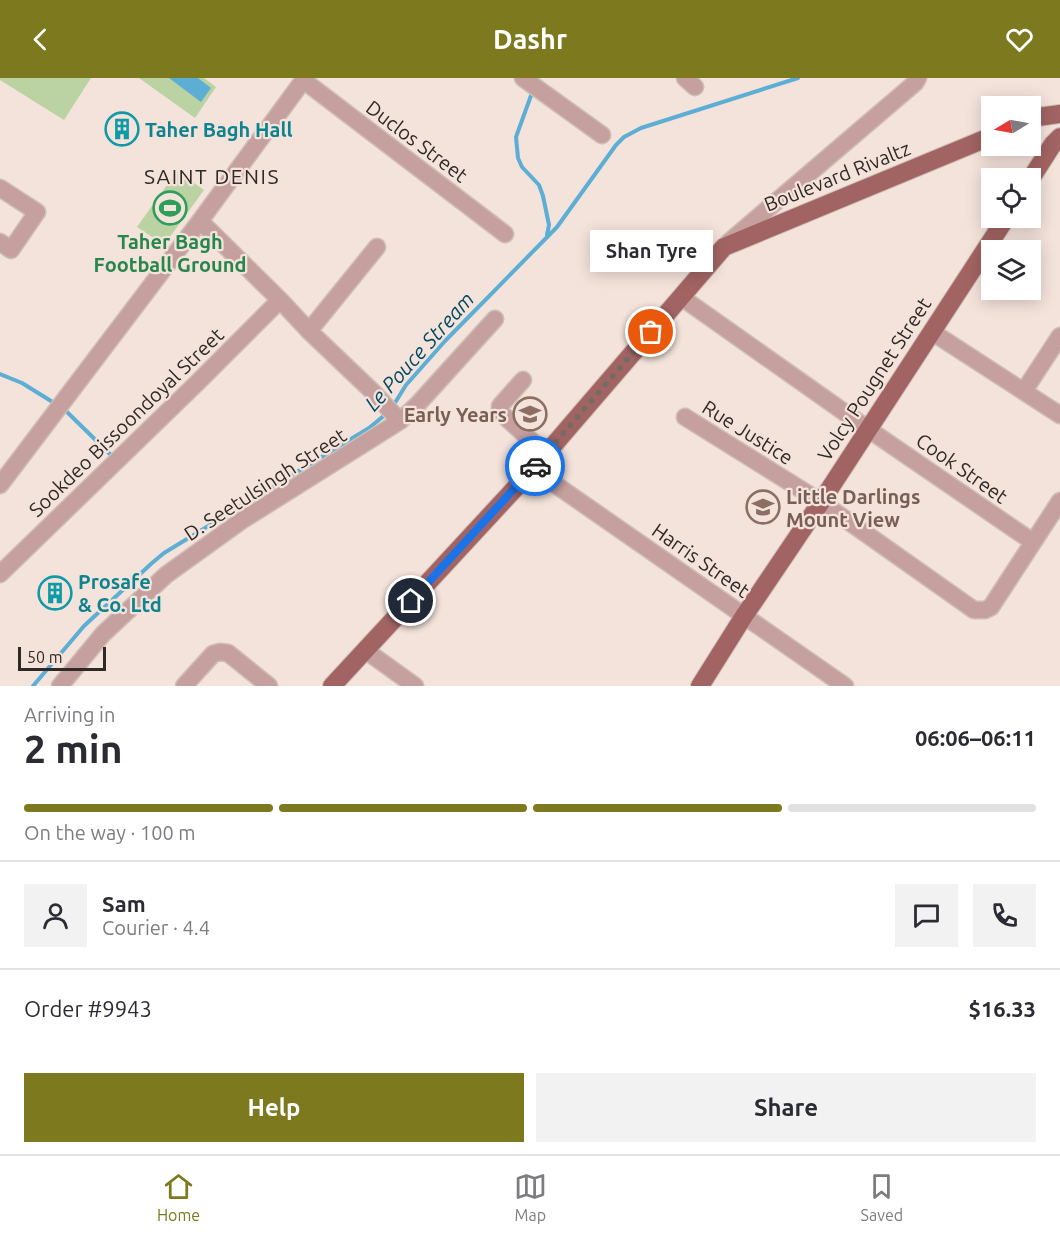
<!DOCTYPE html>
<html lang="en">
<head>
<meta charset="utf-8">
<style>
  body { margin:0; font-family:Ubuntu,sans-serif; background:#f2f2f3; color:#2b2b33; height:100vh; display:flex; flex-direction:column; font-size:22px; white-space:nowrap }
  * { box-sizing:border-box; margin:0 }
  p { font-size:20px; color:#7c7c81 }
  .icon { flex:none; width:33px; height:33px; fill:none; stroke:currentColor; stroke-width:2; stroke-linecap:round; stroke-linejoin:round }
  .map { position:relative; height:608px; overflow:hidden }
  .sheet { display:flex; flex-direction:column; background:#fff; flex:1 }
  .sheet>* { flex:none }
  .needle { width:39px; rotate:260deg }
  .tools { position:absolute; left:981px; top:18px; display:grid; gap:12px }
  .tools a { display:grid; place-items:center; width:60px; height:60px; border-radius:0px; background:#fff; box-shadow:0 3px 15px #0003; font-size:30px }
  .scale { position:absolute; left:18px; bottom:15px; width:88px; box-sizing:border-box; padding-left:6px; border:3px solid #302a27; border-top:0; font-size:16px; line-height:21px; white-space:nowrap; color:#302a27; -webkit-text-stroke:4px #f4e3db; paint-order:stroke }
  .pin { position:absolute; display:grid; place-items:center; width:51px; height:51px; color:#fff; margin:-26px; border:3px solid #fff; border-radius:50%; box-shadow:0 2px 6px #0007 }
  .courier { position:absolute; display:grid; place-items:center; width:60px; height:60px; margin:-30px; border:4px solid #1a73e8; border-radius:50%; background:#fff; color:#222; box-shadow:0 2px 8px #0007 }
  .bubble { position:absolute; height:42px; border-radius:0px; background:#fff; box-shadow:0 3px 15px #0003; font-size:20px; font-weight:700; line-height:42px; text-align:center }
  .summary em { font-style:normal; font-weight:700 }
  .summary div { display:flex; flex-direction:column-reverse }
  .summary { display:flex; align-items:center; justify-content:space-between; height:102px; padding:0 24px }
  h1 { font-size:39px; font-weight:700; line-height:45px }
  .bar { display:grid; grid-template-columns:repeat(4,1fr); gap:9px 6px; align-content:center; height:72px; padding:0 24px }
  .bar i { height:8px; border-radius:4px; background:#e1e1e2 }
  .bar .active { background:#7c791f }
  .bar p { grid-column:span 4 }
  .line { display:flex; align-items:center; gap:15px; padding:0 24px; border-top:2px solid #e1e1e2 }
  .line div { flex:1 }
  .round { display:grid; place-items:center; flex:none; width:63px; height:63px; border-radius:0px; background:#f2f2f3 }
  .primary-button { display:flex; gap:12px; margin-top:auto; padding:12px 24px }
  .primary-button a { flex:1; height:69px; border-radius:0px; background:#7c791f; color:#fff; font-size:24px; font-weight:700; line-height:69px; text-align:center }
  .primary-button a+a { background:#f2f2f3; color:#2b2b33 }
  header { display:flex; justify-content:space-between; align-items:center; height:78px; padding:0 24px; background:#7c791f; color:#fff; font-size:27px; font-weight:700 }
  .tab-bar { display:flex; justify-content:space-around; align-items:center; height:84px; border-top:2px solid #e1e1e2; background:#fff; font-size:16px; color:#7c7c81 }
  .tab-bar a { display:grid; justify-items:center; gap:3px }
  .tab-bar .active { color:#7c791f }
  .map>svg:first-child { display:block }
  .green { fill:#bbd2a3 }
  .water { fill:#5daed4 }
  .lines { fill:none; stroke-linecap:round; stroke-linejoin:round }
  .stream { stroke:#5daed4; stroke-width:4 }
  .minor-casing { stroke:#cdbeb7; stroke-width:19 }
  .major-casing { stroke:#cdbeb7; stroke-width:20 }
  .minor { stroke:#c5a09f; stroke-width:16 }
  .major { stroke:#a26463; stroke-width:18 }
  .done { stroke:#756b66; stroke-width:6; stroke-dasharray:0 10.8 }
  .route { stroke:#1a73e8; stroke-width:8 }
  .labels { text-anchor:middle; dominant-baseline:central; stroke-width:4.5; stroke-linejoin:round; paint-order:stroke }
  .culture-label { font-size:20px; font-weight:bold; fill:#0d838f; stroke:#f4e3db; text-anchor:start }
  .street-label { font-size:20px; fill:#302a27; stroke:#f4e3db }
  .leisure-label { font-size:20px; font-weight:bold; fill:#27864d; stroke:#f4e3db }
  .education-label { font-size:20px; font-weight:bold; fill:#785e54; stroke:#f4e3db; text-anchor:end }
  .neighbourhood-label { font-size:21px; letter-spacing:1.5px; fill:#302a27; stroke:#f4e3db }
  .water-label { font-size:21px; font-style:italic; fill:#034b64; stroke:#f4e3db }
</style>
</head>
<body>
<header><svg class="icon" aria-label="back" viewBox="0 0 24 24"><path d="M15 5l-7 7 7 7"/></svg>Dashr<svg class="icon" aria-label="heart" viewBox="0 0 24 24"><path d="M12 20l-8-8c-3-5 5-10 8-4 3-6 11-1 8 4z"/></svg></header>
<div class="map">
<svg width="1060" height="608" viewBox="0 0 1060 608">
  <rect width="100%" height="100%" fill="#f4e3db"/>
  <!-- green -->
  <path class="green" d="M 0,0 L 91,0 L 64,42 L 0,2 Z
    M 139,0 L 204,0 L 216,9 L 195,40 Z
    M 177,93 L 204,112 L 164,167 L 137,149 Z"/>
  <!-- water -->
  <path class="water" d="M 169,0 L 198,0 L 211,10 L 201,24 Z"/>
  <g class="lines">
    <!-- stream -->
    <path class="stream" d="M 533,12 L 516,59 L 518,80 L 522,89 L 539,107 L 543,118 L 549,147 L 547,157
      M 0,296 L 22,305 L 51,323
      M 393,328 L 406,307 L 445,263 L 557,149 L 616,67 L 624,59 L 641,50 L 798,0
      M 66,333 L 113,379
      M 33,608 L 84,548 L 152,485 L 164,475 L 369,350 L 386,336"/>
    <!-- minor casing -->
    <g class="minor-casing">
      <path id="minor" d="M 523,0 L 602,57
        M 685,0 L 695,9
        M 303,2 L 505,156
        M 0,110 L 37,134 L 11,172 L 0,164
        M 200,143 L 280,222 L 309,253 L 373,314 L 400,343
        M 729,164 L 915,5 L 918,0
        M 681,219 L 868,351 L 1033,464
        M 309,253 L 377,169
        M 932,254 L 1060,337
        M 523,302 L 500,328 L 500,334 L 546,376
        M 1024,313 L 1060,258
        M 685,339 L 821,424 L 974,532 L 985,532 L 991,529 L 1060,423
        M 533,391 L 845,608
        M 0,407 L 200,143 L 305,0
        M 0,496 L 198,304 L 280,222
        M 365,572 L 415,608
        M 60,608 L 103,556 L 166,497 L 241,443 L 400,343 L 417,327 L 495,241
        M 184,608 L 213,576 L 220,574 L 228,575 L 269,608"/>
    </g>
    <!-- major casing -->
    <g class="major-casing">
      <path id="major" d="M 1030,42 L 1038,39 L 1060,36
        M 1030,102 L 1053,66 L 1060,59
        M 332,608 L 533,391 L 724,169 L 992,58
        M 700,608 L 744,538 L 821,424 L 1006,140"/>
    </g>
    <!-- minor -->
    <use href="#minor" class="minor"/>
    <!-- major -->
    <use href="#major" class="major"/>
  </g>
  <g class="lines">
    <!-- done -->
    <path class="done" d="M 535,388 L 651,254"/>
    <!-- route -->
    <path class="route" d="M 411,523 L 535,388"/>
  </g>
  <!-- icons -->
  <defs>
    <g id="building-ring" transform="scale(1.725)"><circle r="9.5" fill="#f4e3db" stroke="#0f9aa8" stroke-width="1.5"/><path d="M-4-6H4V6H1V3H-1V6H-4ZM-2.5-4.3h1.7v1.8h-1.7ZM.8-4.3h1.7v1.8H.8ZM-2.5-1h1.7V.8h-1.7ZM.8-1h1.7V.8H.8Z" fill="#0f9aa8"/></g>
    <g id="stadium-ring" transform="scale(1.725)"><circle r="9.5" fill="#f4e3db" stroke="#2e9e5b" stroke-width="1.5"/><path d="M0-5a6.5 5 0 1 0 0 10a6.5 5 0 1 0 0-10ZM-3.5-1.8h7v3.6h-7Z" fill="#2e9e5b"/></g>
    <g id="school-ring" transform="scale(1.725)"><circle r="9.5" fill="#f4e3db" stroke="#8d6e63" stroke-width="1.5"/><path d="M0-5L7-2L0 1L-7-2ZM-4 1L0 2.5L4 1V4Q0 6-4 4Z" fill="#8d6e63"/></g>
  </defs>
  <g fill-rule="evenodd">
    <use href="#building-ring" x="122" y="51"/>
    <use href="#stadium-ring" x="170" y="130"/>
    <use href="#school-ring" x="530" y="336"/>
    <use href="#school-ring" x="763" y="429"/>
    <use href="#building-ring" x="55" y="515"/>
  </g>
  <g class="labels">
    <!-- culture labels -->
    <g class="culture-label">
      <text x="145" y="51">Taher Bagh Hall</text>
      <text x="78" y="503">Prosafe<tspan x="78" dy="23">&amp; Co. Ltd</tspan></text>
    </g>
    <!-- street labels -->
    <g class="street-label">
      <text transform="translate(417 63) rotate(37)">Duclos Street</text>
      <text transform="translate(837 98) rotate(-22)">Boulevard Rivaltz</text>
      <text transform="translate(874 301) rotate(-57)">Volcy Pougnet Street</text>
      <text transform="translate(126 344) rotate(-44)">Sookdeo Bissoondoyal Street</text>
      <text transform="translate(748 354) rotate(32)">Rue Justice</text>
      <text transform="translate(962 390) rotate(35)">Cook Street</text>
      <text transform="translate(265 406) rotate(-33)">D. Seetulsingh Street</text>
      <text transform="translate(701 482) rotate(35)">Harris Street</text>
    </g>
    <!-- leisure labels -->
    <g class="leisure-label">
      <text x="170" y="163">Taher Bagh<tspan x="170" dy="23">Football Ground</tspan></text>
    </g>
    <!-- education labels -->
    <g class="education-label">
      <text x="507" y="336">Early Years</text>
      <text x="786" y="418" text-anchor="start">Little Darlings<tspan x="786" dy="23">Mount View</tspan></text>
    </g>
    <!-- neighbourhood labels -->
    <g class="neighbourhood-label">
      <text x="212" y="98">SAINT DENIS</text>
    </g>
    <!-- water labels -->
    <g class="water-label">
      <text transform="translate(419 273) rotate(-48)">Le Pouce Stream</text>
    </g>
  </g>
</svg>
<div class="tools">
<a><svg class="needle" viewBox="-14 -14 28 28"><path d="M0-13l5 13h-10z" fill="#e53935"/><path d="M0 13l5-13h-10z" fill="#7c7c81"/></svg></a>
<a><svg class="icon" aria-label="locate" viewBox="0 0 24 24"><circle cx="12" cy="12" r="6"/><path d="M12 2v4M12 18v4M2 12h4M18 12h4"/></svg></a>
<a><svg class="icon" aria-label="layers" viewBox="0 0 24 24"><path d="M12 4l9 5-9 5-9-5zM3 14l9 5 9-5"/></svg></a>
</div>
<div class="scale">50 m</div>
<div class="pin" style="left:651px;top:254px;background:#ea580c"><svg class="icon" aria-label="bag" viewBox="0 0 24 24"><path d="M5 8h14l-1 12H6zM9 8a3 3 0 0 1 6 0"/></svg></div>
<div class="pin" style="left:411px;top:523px;background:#1f2937"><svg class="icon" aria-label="home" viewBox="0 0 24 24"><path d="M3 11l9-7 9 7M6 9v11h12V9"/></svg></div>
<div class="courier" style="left:535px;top:388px"><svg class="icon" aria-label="car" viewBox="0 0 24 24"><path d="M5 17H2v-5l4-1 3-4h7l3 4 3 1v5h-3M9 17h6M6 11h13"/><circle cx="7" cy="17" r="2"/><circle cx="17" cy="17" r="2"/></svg></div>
<div class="bubble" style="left:590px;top:152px;width:123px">Shan Tyre</div>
</div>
<section class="sheet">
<div class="summary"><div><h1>2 min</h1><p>Arriving in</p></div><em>06:06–06:11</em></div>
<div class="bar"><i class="active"></i><i class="active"></i><i class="active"></i><i></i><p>On the way · 100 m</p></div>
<div class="line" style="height:108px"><a class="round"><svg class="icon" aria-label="person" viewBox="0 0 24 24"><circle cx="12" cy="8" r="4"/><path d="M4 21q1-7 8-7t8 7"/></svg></a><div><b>Sam</b><p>Courier · 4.4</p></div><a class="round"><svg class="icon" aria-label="chat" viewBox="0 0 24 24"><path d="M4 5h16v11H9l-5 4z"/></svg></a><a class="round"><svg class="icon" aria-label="phone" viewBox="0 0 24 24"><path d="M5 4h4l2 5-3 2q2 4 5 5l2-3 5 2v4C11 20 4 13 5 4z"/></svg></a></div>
<div class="line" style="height:78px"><div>Order #9943</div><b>$16.33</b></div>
<div class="primary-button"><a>Help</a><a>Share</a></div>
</section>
<nav class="tab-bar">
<a class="active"><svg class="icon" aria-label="home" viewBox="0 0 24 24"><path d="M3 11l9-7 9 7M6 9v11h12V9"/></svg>Home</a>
<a><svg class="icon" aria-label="map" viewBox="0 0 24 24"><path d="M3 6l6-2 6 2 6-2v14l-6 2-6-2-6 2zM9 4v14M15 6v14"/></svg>Map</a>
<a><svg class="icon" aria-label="saved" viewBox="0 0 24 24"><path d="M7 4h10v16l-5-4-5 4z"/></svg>Saved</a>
</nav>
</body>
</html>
